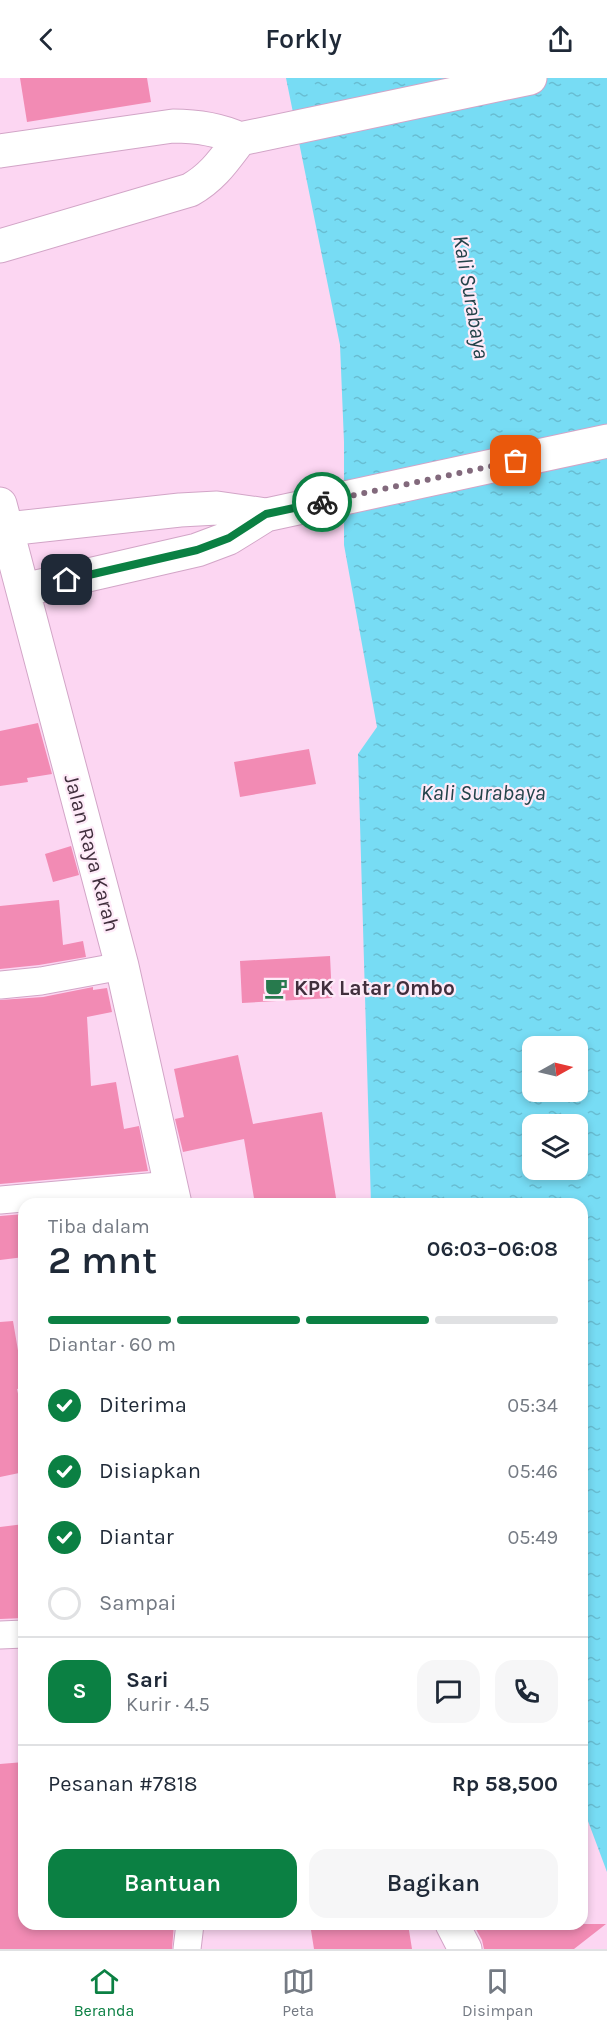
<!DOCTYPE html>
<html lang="id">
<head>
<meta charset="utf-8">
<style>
  body { margin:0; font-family:Karla,sans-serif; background:#f6f6f7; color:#1f2937; height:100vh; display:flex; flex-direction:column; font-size:22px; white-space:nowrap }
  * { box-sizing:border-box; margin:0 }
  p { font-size:20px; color:#747a83 }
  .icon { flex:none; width:33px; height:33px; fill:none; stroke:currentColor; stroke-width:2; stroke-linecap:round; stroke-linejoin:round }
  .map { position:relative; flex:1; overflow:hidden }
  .panel { position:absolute; left:18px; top:1120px; width:570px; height:732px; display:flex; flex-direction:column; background:#fff; border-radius:18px; box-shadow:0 3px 9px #0003 }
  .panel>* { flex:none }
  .needle { width:39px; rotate:82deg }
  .tools { position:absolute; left:522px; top:958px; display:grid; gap:12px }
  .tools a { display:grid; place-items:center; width:66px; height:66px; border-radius:12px; background:#fff; box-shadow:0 3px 9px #0003; font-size:30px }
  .pin { position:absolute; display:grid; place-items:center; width:51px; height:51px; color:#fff; margin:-26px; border-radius:12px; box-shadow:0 3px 9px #0006 }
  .courier { position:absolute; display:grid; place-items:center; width:60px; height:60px; margin:-30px; border:4px solid #0b8043; border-radius:50%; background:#fff; color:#222; box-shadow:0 2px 8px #0007 }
  .headline em { font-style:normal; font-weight:600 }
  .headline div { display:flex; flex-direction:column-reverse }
  .headline { display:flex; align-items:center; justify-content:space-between; height:102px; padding:0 30px }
  h1 { font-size:39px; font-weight:600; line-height:45px }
  .bar { display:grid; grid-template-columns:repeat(4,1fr); gap:9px 6px; align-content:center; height:72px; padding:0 30px }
  .bar i { height:8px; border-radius:4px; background:#e0e1e3 }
  .bar .selected { background:#0b8043 }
  .bar p { grid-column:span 4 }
  .line { display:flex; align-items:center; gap:15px; padding:0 30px; border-top:2px solid #e0e1e3 }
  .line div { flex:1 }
  .round { display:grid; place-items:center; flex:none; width:63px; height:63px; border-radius:18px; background:#f6f6f7 }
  ol { padding:0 30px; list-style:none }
  li { display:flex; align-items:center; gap:18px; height:66px }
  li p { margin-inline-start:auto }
  li .icon { padding:6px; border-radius:50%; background:#0b8043; color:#fff; stroke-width:4 }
  li:last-child { color:#747a83 }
  li i { width:33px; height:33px; border:3px solid #e0e1e3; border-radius:50% }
  .action { display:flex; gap:12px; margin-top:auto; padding:12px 30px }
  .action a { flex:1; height:69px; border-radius:18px; background:#0b8043; color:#fff; font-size:24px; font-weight:600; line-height:69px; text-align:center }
  .action a+a { background:#f6f6f7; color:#1f2937 }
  header { display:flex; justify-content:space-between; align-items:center; height:78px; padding:0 30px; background:#fff; font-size:27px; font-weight:600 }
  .tabs { display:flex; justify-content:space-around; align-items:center; height:84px; border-top:2px solid #e0e1e3; background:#fff; font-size:16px; color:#747a83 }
  .tabs a { display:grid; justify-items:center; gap:3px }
  .tabs .selected { color:#0b8043 }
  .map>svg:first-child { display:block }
  .water { fill:url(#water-ripples); fill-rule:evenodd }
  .building { fill:#f28bb4 }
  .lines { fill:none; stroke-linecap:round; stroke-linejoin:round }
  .street-casing { stroke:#d2a5c7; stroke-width:29 }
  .secondary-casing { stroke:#d2a5c7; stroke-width:35 }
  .street { stroke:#fff; stroke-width:27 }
  .secondary { stroke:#fff; stroke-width:33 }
  .done { stroke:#82697c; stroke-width:6; stroke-dasharray:0 10.8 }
  .route { stroke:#0b8043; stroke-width:8 }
  .labels { text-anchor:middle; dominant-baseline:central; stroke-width:4.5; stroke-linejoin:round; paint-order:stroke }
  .street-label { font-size:21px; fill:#412f3d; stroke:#feeaf8 }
  .poi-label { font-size:21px; font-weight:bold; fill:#412f3d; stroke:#feeaf8; text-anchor:start }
  .water-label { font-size:22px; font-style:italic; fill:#23434a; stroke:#feeaf8 }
</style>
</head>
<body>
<header><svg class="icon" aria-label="back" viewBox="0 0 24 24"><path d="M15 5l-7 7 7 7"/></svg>Forkly<svg class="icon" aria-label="share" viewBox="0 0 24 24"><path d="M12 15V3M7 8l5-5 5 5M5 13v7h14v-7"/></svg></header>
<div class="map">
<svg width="607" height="1871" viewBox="0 0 607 1871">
  <defs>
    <pattern id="water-ripples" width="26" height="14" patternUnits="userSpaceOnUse" patternTransform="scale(1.5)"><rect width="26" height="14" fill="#77dcf4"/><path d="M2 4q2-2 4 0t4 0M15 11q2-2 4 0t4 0" fill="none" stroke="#68bdd2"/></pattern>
  </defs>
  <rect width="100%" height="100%" fill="#fcd6f2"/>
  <!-- water -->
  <path class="water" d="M 286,0 L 607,0 L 607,1794 L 582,1727 L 582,1126 L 371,1126 L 358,676 L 377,649 L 344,467 L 344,364 L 340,267 ZM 532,969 L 578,969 L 578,1014 L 532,1014 ZM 532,1047 L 578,1047 L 578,1092 L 532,1092 Z"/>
  <!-- building -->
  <path class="building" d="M 20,0 L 147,0 L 151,24 L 27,44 Z
    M 38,645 L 52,696 L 27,700 L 28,704 L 0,708 L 0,653 Z
    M 309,671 L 316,706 L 240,719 L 234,684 Z
    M 71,768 L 79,797 L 53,804 L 45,776 Z
    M 59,822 L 63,867 L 83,863 L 86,879 L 39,887 L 0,891 L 0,828 Z
    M 330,878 L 332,920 L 242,925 L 240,883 Z
    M 93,909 L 93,912 L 107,910 L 112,934 L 87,939 L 91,1008 L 116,1004 L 124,1051 L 139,1048 L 148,1093 L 0,1106 L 0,922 L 43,919 Z
    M 238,977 L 253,1046 L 322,1034 L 337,1126 L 255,1126 L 244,1061 L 183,1074 L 175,1041 L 184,1039 L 174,991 Z
    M 24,1136 L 24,1179 L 0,1182 L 0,1138 Z
    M 13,1243 L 24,1308 L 24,1310 L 17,1311 L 24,1343 L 24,1394 L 0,1399 L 0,1244 Z
    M 24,1446 L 24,1540 L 0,1541 L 0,1449 Z
    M 24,1684 L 24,1846 L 174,1846 L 172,1871 L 0,1871 L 0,1686 Z
    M 310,1846 L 408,1846 L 412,1871 L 314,1871 Z
    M 473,1846 L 606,1846 L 574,1871 L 484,1871 L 482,1862 Z"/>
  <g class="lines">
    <!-- street casing -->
    <g class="street-casing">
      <path id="street" d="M 0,907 L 41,903 L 122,888
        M 0,1122 L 171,1107
        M 0,1557 L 24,1556
        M 187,1871 L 190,1846"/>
    </g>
    <!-- secondary casing -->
    <g class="secondary-casing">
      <path id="secondary" d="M 0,73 L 173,48 C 197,48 218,51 240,61 L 530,0
        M 0,168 L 190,112 C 213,99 224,82 240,61
        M 0,426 L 122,888 L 175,1126
        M 7,451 L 180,432 L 217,430 L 266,437
        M 23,512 L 197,472 L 229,460 L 266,437 L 607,363
        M 452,1846 L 465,1871"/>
    </g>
    <!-- street -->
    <use href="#street" class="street"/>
    <!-- secondary -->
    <use href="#secondary" class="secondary"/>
  </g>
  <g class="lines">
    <!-- done -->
    <path class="done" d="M 322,424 L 516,383"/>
    <!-- route -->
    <path class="route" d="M 67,502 L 197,472 L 229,460 L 266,436 L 322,424"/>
  </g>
  <!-- icons -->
  <defs>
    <g id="cafe-bare" transform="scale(1.8)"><path d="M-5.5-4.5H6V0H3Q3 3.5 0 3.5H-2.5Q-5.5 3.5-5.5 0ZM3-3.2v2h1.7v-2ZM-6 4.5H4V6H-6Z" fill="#277a4d" stroke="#feeaf8" stroke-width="2.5" paint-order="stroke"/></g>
  </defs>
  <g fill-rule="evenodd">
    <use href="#cafe-bare" x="276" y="910"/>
  </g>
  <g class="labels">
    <!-- street labels -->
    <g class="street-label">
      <text transform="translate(92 775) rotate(75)">Jalan Raya Karah</text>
    </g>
    <!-- poi labels -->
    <g class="poi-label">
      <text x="294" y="910">KPK Latar Ombo</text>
    </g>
    <!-- water labels -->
    <g class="water-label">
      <text transform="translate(471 219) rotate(80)">Kali Surabaya</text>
      <text x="483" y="715">Kali Surabaya</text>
    </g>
  </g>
</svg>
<div class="tools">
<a><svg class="needle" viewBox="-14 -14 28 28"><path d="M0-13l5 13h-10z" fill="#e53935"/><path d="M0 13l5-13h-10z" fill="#747a83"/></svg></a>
<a><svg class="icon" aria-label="layers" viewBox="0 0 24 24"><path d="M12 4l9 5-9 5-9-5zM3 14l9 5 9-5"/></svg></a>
</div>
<div class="pin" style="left:516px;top:383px;background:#ea580c"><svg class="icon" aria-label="bag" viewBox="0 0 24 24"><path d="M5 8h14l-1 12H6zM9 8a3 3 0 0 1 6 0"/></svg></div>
<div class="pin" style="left:67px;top:502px;background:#1f2937"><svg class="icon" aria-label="home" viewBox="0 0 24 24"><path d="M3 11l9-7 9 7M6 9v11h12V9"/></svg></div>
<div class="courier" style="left:322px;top:424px"><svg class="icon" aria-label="bike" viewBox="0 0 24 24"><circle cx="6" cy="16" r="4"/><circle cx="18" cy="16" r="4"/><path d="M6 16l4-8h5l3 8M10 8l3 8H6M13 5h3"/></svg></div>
<section class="panel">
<div class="headline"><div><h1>2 mnt</h1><p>Tiba dalam</p></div><em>06:03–06:08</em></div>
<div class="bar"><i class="selected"></i><i class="selected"></i><i class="selected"></i><i></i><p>Diantar · 60 m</p></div>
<ol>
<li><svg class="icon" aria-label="check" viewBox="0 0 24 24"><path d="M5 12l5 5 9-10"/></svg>Diterima<p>05:34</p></li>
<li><svg class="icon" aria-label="check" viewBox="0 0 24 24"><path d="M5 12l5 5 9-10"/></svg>Disiapkan<p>05:46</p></li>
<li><svg class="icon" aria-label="check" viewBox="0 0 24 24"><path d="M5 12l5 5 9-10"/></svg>Diantar<p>05:49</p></li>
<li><i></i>Sampai</li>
</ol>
<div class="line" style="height:108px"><b class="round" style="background:#0b8043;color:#fff">S</b><div><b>Sari</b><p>Kurir · 4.5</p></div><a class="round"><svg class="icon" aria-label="chat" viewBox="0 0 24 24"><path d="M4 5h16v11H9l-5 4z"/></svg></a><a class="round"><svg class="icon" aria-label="phone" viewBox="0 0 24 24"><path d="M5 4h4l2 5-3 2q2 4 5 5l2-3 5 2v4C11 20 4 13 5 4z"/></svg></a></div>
<div class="line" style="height:78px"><div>Pesanan #7818</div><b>Rp 58,500</b></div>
<div class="action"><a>Bantuan</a><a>Bagikan</a></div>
</section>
</div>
<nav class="tabs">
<a class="selected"><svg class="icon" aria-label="home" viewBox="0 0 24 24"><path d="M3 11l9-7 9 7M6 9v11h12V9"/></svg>Beranda</a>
<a><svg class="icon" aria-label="map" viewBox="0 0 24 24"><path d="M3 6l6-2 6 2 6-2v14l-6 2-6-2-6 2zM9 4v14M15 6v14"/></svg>Peta</a>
<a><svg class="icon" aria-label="saved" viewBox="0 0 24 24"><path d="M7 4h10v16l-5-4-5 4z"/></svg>Disimpan</a>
</nav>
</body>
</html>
